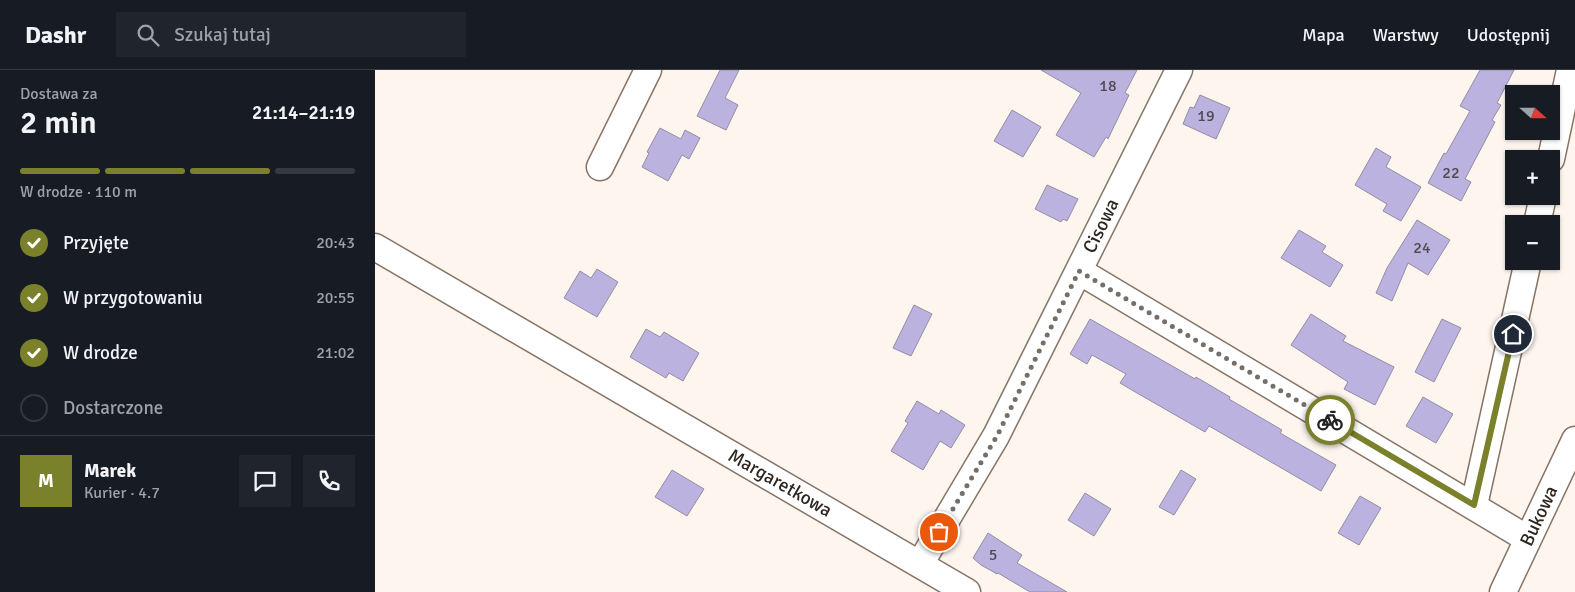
<!DOCTYPE html>
<html lang="pl">
<head>
<meta charset="utf-8">
<style>
  body { margin:0; font-family:Signika,sans-serif; background:#20242c; color:#f1f3f6; height:100vh; display:flex; flex-direction:column; font-size:19px; white-space:nowrap }
  * { box-sizing:border-box; margin:0 }
  p { font-size:16px; color:#9ea1a6 }
  .icon { flex:none; width:28px; height:28px; fill:none; stroke:currentColor; stroke-width:2; stroke-linecap:round; stroke-linejoin:round }
  .map { position:relative; flex:1; overflow:hidden }
  .panel { display:flex; flex-direction:column; background:#171b24; width:375px }
  .panel>* { flex:none }
  .needle { width:32px; rotate:111deg }
  .controls { position:absolute; left:1130px; top:15px; display:grid; gap:10px }
  .controls a { display:grid; place-items:center; width:55px; height:55px; border-radius:0px; background:#171b24; box-shadow:0 1px 4px #0004; font-size:25px }
  .pin { position:absolute; display:grid; place-items:center; width:42px; height:42px; color:#fff; margin:-21px; border:2px solid #fff; border-radius:50%; box-shadow:0 1px 5px #0007 }
  .courier { position:absolute; display:grid; place-items:center; width:50px; height:50px; margin:-25px; border:4px solid #7b802b; border-radius:50%; background:#fff; color:#222; box-shadow:0 1px 6px #0007 }
  .summary em { font-style:normal; font-weight:600 }
  .summary div { display:flex; flex-direction:column-reverse }
  .summary { display:flex; align-items:center; justify-content:space-between; height:85px; padding:0 20px }
  h1 { font-size:32px; font-weight:600; line-height:38px }
  .bar { display:grid; grid-template-columns:repeat(4,1fr); gap:8px 5px; align-content:center; height:60px; padding:0 20px }
  .bar i { height:6px; border-radius:4px; background:#363941 }
  .bar .current { background:#7b802b }
  .bar p { grid-column:span 4 }
  .line { display:flex; align-items:center; gap:12px; padding:0 20px; border-top:1px solid #363941 }
  .line div { flex:1 }
  .round { display:grid; place-items:center; flex:none; width:52px; height:52px; border-radius:0px; background:#20242c }
  ol { padding:0 20px; list-style:none }
  li { display:flex; align-items:center; gap:15px; height:55px }
  li p { margin-inline-start:auto }
  li .icon { padding:5px; border-radius:50%; background:#7b802b; color:#fff; stroke-width:4 }
  li:last-child { color:#9ea1a6 }
  li i { width:28px; height:28px; border:2px solid #363941; border-radius:50% }
  header { display:flex; align-items:center; gap:30px; box-sizing:border-box; height:70px; padding:0 25px; background:#171b24; border-bottom:1px solid #363941 }
  header strong { font-size:24px }
  nav { display:flex; gap:28px; margin-inline-start:auto; font-size:18px }
  .search { width:350px; height:45px; background:#20242c; display:flex; align-items:center; gap:12px; box-sizing:border-box; padding:0 18px; border-radius:0px; color:#9ea1a6; font-size:19px }
  main { display:flex; flex:1; min-height:0 }
  .map>svg:first-child { display:block }
  .building { fill:#bbb2df; stroke:#928ea4 }
  .lines { fill:none; stroke-linecap:round; stroke-linejoin:round }
  .minor-casing { stroke:#877465; stroke-width:29 }
  .minor { stroke:#fff; stroke-width:26 }
  .done { stroke:#766e68; stroke-width:5; stroke-dasharray:0 9 }
  .route { stroke:#7b802b; stroke-width:6 }
  .labels { text-anchor:middle; dominant-baseline:central; stroke-width:4; stroke-linejoin:round; paint-order:stroke }
  .number-label { font-size:16px; fill:#514950 }
  .street-label { font-size:19px; fill:#2e2620; stroke:#fff }
</style>
</head>
<body>
<header>
<strong>Dashr</strong>
<div class="search"><svg class="icon" aria-label="search" viewBox="0 0 24 24"><circle cx="10" cy="10" r="6"/><path d="M15 15l6 6"/></svg>Szukaj tutaj</div>
<nav><a>Mapa</a><a>Warstwy</a><a>Udostępnij</a></nav>
</header>
<main>
<section class="panel">
<div class="summary"><div><h1>2 min</h1><p>Dostawa za</p></div><em>21:14–21:19</em></div>
<div class="bar"><i class="current"></i><i class="current"></i><i class="current"></i><i></i><p>W drodze · 110 m</p></div>
<ol>
<li><svg class="icon" aria-label="check" viewBox="0 0 24 24"><path d="M5 12l5 5 9-10"/></svg>Przyjęte<p>20:43</p></li>
<li><svg class="icon" aria-label="check" viewBox="0 0 24 24"><path d="M5 12l5 5 9-10"/></svg>W przygotowaniu<p>20:55</p></li>
<li><svg class="icon" aria-label="check" viewBox="0 0 24 24"><path d="M5 12l5 5 9-10"/></svg>W drodze<p>21:02</p></li>
<li><i></i>Dostarczone</li>
</ol>
<div class="line" style="height:90px"><b class="round" style="background:#7b802b;color:#fff">M</b><div><b>Marek</b><p>Kurier · 4.7</p></div><a class="round"><svg class="icon" aria-label="chat" viewBox="0 0 24 24"><path d="M4 5h16v11H9l-5 4z"/></svg></a><a class="round"><svg class="icon" aria-label="phone" viewBox="0 0 24 24"><path d="M5 4h4l2 5-3 2q2 4 5 5l2-3 5 2v4C11 20 4 13 5 4z"/></svg></a></div>
</section>
<div class="map">
<svg width="1200" height="522" viewBox="0 0 1200 522">
  <rect width="100%" height="100%" fill="#fdf5ee"/>
  <!-- building -->
  <path class="building" d="M 345,0 L 364,0 L 350,28 L 363,35 L 351,60 L 322,46 Z
    M 666,0 L 762,0 L 750,23 L 754,25 L 733,69 L 731,67 L 719,87 L 681,65 L 706,23 Z
    M 1105,0 L 1139,0 L 1122,33 L 1126,35 L 1117,50 L 1120,52 L 1090,109 L 1096,112 L 1086,131 L 1053,113 L 1069,83 L 1071,84 L 1095,41 L 1085,36 Z
    M 825,25 L 855,38 L 841,69 L 808,54 L 815,37 L 819,38 Z
    M 637,40 L 666,57 L 648,87 L 619,71 Z
    M 285,58 L 306,69 L 310,60 L 325,68 L 314,89 L 307,85 L 293,111 L 267,97 L 274,83 L 272,82 Z
    M 1001,78 L 1016,87 L 1011,97 L 1046,117 L 1026,151 L 1008,141 L 1012,134 L 980,115 Z
    M 672,115 L 703,129 L 692,151 L 688,149 L 686,152 L 660,139 Z
    M 1042,150 L 1075,170 L 1053,205 L 1033,193 L 1017,231 L 1001,223 L 1012,198 Z
    M 924,160 L 951,176 L 947,182 L 968,195 L 955,217 L 906,188 Z
    M 222,199 L 243,212 L 222,247 L 189,228 L 205,201 L 216,208 Z
    M 539,235 L 557,244 L 536,286 L 518,278 Z
    M 936,244 L 971,266 L 968,271 L 1019,297 L 1000,335 L 969,319 L 973,312 L 916,275 Z
    M 715,249 L 820,309 L 821,307 L 855,327 L 854,329 L 907,360 L 905,363 L 961,395 L 946,421 L 834,356 L 830,362 L 762,323 L 745,313 L 751,304 L 717,285 L 712,294 L 695,284 Z
    M 1067,249 L 1086,258 L 1059,312 L 1040,302 Z
    M 271,259 L 285,267 L 289,262 L 324,283 L 308,311 L 294,303 L 291,308 L 255,287 Z
    M 1048,327 L 1078,344 L 1061,373 L 1031,356 Z
    M 542,331 L 564,344 L 566,340 L 590,355 L 576,378 L 565,371 L 548,400 L 516,381 L 533,353 L 530,351 Z
    M 297,400 L 329,419 L 312,446 L 280,427 Z
    M 806,400 L 821,409 L 799,445 L 784,437 Z
    M 710,423 L 736,439 L 719,466 L 693,450 Z
    M 985,426 L 1006,438 L 984,475 L 963,463 Z
    M 613,463 L 647,485 L 642,493 L 692,522 L 655,522 L 623,503 L 622,504 L 606,495 L 598,488 Z"/>
  <g class="lines">
    <!-- minor casing -->
    <g class="minor-casing">
      <path id="minor" d="M 1176,89 L 1195,0
        M 225,97 L 273,0
        M 1162,154 L 1168,126
        M 0,177 L 592,522
        M 704,201 L 1153,469
        M 1099,435 L 1153,191
        M 545,494 L 621,366 L 804,0
        M 1128,522 L 1200,370"/>
    </g>
    <!-- minor -->
    <use href="#minor" class="minor"/>
  </g>
  <g class="lines">
    <!-- done -->
    <path class="done" d="M 564,462 L 622,366 L 704,201 L 955,350"/>
    <!-- route -->
    <path class="route" d="M 955,350 L 1099,435 L 1138,264"/>
  </g>
  <g class="labels">
    <!-- number labels -->
    <g class="number-label">
      <text x="733" y="16">18</text>
      <text x="831" y="46">19</text>
      <text x="1076" y="103">22</text>
      <text x="1047" y="178">24</text>
      <text x="618" y="485">5</text>
    </g>
    <!-- street labels -->
    <g class="street-label">
      <text transform="translate(726 156) rotate(-64)">Cisowa</text>
      <text transform="translate(405 413) rotate(30)">Margaretkowa</text>
      <text transform="translate(1164 446) rotate(-65)">Bukowa</text>
    </g>
  </g>
</svg>
<div class="controls">
<a><svg class="needle" viewBox="-14 -14 28 28"><path d="M0-13l5 13h-10z" fill="#e53935"/><path d="M0 13l5-13h-10z" fill="#9ea1a6"/></svg></a>
<a>+</a>
<a>−</a>
</div>
<div class="pin" style="left:564px;top:462px;background:#ea580c"><svg class="icon" aria-label="bag" viewBox="0 0 24 24"><path d="M5 8h14l-1 12H6zM9 8a3 3 0 0 1 6 0"/></svg></div>
<div class="pin" style="left:1138px;top:264px;background:#1f2937"><svg class="icon" aria-label="home" viewBox="0 0 24 24"><path d="M3 11l9-7 9 7M6 9v11h12V9"/></svg></div>
<div class="courier" style="left:955px;top:350px"><svg class="icon" aria-label="bike" viewBox="0 0 24 24"><circle cx="6" cy="16" r="4"/><circle cx="18" cy="16" r="4"/><path d="M6 16l4-8h5l3 8M10 8l3 8H6M13 5h3"/></svg></div>
</div>
</main>
</body>
</html>
